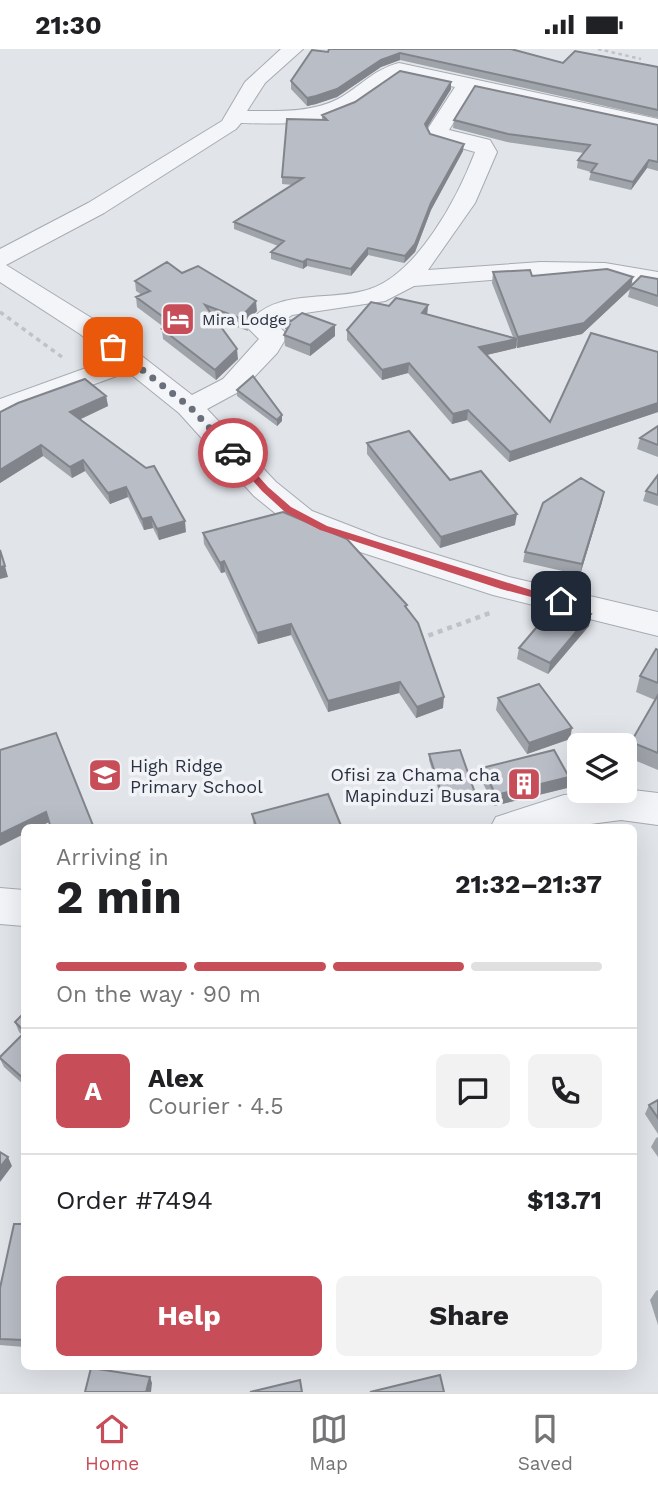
<!DOCTYPE html>
<html lang="en">
<head>
<meta charset="utf-8">
<style>
  body { margin:0; font-family:"Work Sans",sans-serif; background:#f2f2f2; color:#202124; height:100vh; display:flex; flex-direction:column; font-size:26px; white-space:nowrap }
  * { box-sizing:border-box; margin:0 }
  p { font-size:23px; color:#757577 }
  .icon { flex:none; width:38px; height:38px; fill:none; stroke:currentColor; stroke-width:2; stroke-linecap:round; stroke-linejoin:round }
  .map { position:relative; flex:1; overflow:hidden }
  .sheet { position:absolute; left:21px; top:775px; width:616px; height:546px; display:flex; flex-direction:column; background:#fff; border-radius:10px; box-shadow:0 7px 28px #0002 }
  .sheet>* { flex:none }
  .tools { position:absolute; left:567px; top:684px; display:grid; gap:14px }
  .tools a { display:grid; place-items:center; width:70px; height:70px; border-radius:10px; background:#fff; box-shadow:0 7px 28px #0002; font-size:35px }
  .pin { position:absolute; display:grid; place-items:center; width:60px; height:60px; color:#fff; margin:-30px; border-radius:14px; box-shadow:0 4px 10px #0006 }
  .courier { position:absolute; display:grid; place-items:center; width:70px; height:70px; margin:-35px; border:5px solid #c74d58; border-radius:50%; background:#fff; color:#222; box-shadow:0 2px 9px #0007 }
  .summary em { font-style:normal; font-weight:700 }
  .summary div { display:flex; flex-direction:column-reverse }
  .summary { display:flex; align-items:center; justify-content:space-between; height:119px; padding:0 35px }
  h1 { font-size:46px; font-weight:700; line-height:52px }
  .bar { display:grid; grid-template-columns:repeat(4,1fr); gap:10px 7px; align-content:center; height:84px; padding:0 35px }
  .bar i { height:9px; border-radius:5px; background:#e0e0e0 }
  .bar .active { background:#c74d58 }
  .bar p { grid-column:span 4 }
  .line { display:flex; align-items:center; gap:18px; padding:0 35px; border-top:2px solid #e0e0e0 }
  .line div { flex:1 }
  .round { display:grid; place-items:center; flex:none; width:74px; height:74px; border-radius:10px; background:#f2f2f2 }
  .cta { display:flex; gap:14px; margin-top:auto; padding:14px 35px }
  .cta a { flex:1; height:80px; border-radius:10px; background:#c74d58; color:#fff; font-size:28px; font-weight:700; line-height:80px; text-align:center }
  .cta a+a { background:#f2f2f2; color:#202124 }
  .status { display:flex; justify-content:space-between; align-items:center; height:49px; padding:0 35px; background:#fff; direction:ltr }
  .status svg { height:19px; fill:currentColor }
  .tabs { display:flex; justify-content:space-around; align-items:center; height:98px; border-top:2px solid #e0e0e0; background:#fff; font-size:19px; color:#757577 }
  .tabs a { display:grid; justify-items:center; gap:4px }
  .tabs .active { color:#c74d58 }
  .map>svg:first-child { display:block }
  .lines { fill:none; stroke-linecap:round; stroke-linejoin:round }
  .street-casing { stroke:#a6abb3; stroke-width:2 }
  .path-far2 { stroke:#bfc2c8; stroke-width:2.5; stroke-dasharray:3.5 3.5; stroke-linecap:butt }
  .path-far1 { stroke:#bfc2c8; stroke-width:3.5; stroke-dasharray:4.5 4.5; stroke-linecap:butt }
  .path { stroke:#bfc2c8; stroke-width:4.5; stroke-dasharray:5 5; stroke-linecap:butt }
  .street { fill:#f4f5f8; fill-rule:evenodd }
  .wall { fill:#9fa3aa }
  .shaded-wall { fill:#82848b }
  .building { fill:#b9bdc6; stroke:#82848b; stroke-width:2 }
  .route { fill:#c74d58 }
  .done { stroke:#6a707b; stroke-width:7; stroke-dasharray:0 12.6 }
  .labels { text-anchor:middle; dominant-baseline:central; stroke-width:7; stroke-linejoin:round; paint-order:stroke }
  .far-poi-label { font-size:16px; fill:#2a3140; stroke:#f1f3f7; text-anchor:start }
  .poi-label { font-size:18px; fill:#2a3140; stroke:#f1f3f7; text-anchor:start }
</style>
</head>
<body>
<div class="status"><b>21:30</b><svg viewBox="0 0 49 12"><path d="M0 12V9h3v3zM5 12V6h3v6zM10 12V3h3v9zM15 12V0h3v12zM26 1h20v11H26zM47 4h2v5h-2z"/></svg></div>
<div class="map">
<svg width="658" height="1343" viewBox="0 0 658 1343">
  <rect width="100%" height="100%" fill="#e1e4e9"/>
  <g class="lines">
    <!-- street casing -->
    <g class="street-casing">
      <path id="street" d="M 281,0 L 303,0 L 265,34 L 247,62 C 277,62 311,64 338,50 C 360,38 374,20 399,14 L 658,70 L 658,82 L 473,42 L 449,81 L 490,91 L 497,103 L 475,154 L 428,221 L 541,213 L 605,214 L 658,223 L 658,239 L 605,228 L 541,227 L 414,237 L 385,252 L 292,266 L 277,276 L 288,286 L 277,304 L 242,341 L 207,360 L 276,433 L 312,462 L 379,488 L 509,528 L 658,563 L 658,587 L 493,546 L 357,502 L 290,476 L 254,447 L 179,364 L 128,323 L 0,369 L 0,350 L 111,310 L 80,285 L 0,233 L 0,200 L 88,154 L 222,72 L 245,33 ZM 399,26 L 455,38 L 427,81 L 430,90 L 475,103 C 458,148 418,224 370,240 C 330,254 274,237 246,277 L 259,290 L 223,330 L 192,346 L 98,273 L 6,216 L 104,164 L 236,80 L 241,74 C 278,75 322,77 354,58 C 370,48 382,34 399,26 Z
        M 625,740 L 658,744 L 658,776 L 621,771 L 560,779 L 490,779 L 496,768 L 564,746 Z
        M 0,839 L 24,841 L 24,877 L 0,875 Z"/>
    </g>
    <!-- path-far2 -->
    <path class="path-far2" d="M 598,0 L 641,10"/>
    <!-- path-far1 -->
    <path class="path-far1" d="M 0,263 L 62,308"/>
    <!-- path -->
    <path class="path" d="M 419,590 L 490,564"/>
    <!-- street -->
    <use href="#street" class="street"/>
  </g>
  <!-- wall -->
  <path class="wall" d="M 329,0 L 563,14 L 658,18 L 658,69 L 400,11 L 381,18 L 337,48 L 316,55 L 307,57 L 291,40 L 291,32 L 328,3 Z
    M 451,40 L 427,79 L 430,85 L 463,102 L 431,161 L 415,203 L 404,214 L 368,206 L 351,227 L 307,217 L 303,220 L 271,210 L 271,203 L 278,197 L 234,180 L 234,173 L 293,136 L 282,135 L 282,128 L 322,71 L 322,66 Z
    M 454,71 L 658,76 L 658,122 L 647,119 L 631,141 L 589,131 L 591,123 L 577,119 L 578,111 L 584,104 L 507,93 L 453,79 Z
    M 493,223 L 631,237 L 658,230 L 658,258 L 628,248 L 630,240 L 582,285 L 517,299 L 516,297 L 516,299 L 486,306 L 550,373 L 658,303 L 658,363 L 509,413 L 467,371 L 452,375 L 408,324 L 382,331 L 347,291 L 347,281 L 389,257 L 428,256 L 427,265 L 513,288 L 492,234 Z
    M 182,224 L 257,262 L 247,272 L 248,282 L 215,270 L 238,310 L 216,331 L 163,290 L 162,280 L 165,279 L 137,258 L 136,248 L 142,246 L 136,242 L 135,232 Z
    M 285,269 L 291,272 L 335,287 L 310,307 L 285,297 L 284,286 L 287,281 L 285,280 Z
    M 237,341 L 282,366 L 282,372 L 277,377 L 237,347 Z
    M 106,347 L 108,357 L 79,371 L 186,483 L 159,491 L 153,479 L 144,481 L 128,448 L 110,455 L 85,422 L 72,429 L 43,407 L 0,434 L 0,363 Z
    M 658,377 L 658,408 L 637,400 L 640,389 Z
    M 367,394 L 450,431 L 515,476 L 440,499 L 367,405 Z
    M 658,426 L 658,457 L 643,452 L 646,442 Z
    M 602,453 L 580,526 L 523,513 L 525,503 Z
    M 203,484 L 407,556 L 407,560 L 443,659 L 416,669 L 399,644 L 328,663 L 291,586 L 258,595 L 225,523 L 221,524 L 204,495 Z
    M 591,565 L 589,577 L 548,625 L 517,610 L 519,599 Z
    M 658,601 L 658,721 L 627,708 L 631,693 L 655,651 L 636,643 L 640,627 Z
    M 498,649 L 570,690 L 527,705 L 496,661 Z
    M 429,705 L 475,744 L 474,750 L 443,755 L 429,711 Z
    M 482,719 L 569,728 L 567,739 L 494,757 L 481,730 Z
    M 252,765 L 342,779 L 254,779 Z
    M 24,964 L 24,1036 L 4,1018 L 0,1010 L 0,1008 L 22,986 L 19,983 L 15,973 Z
    M 658,1051 L 658,1085 L 645,1065 L 649,1056 Z
    M 658,1088 L 658,1108 L 651,1098 L 656,1089 Z
    M 24,1175 L 24,1298 L 0,1296 L 0,1239 Z
    M 658,1241 L 658,1276 L 650,1251 L 656,1242 Z"/>
  <!-- shaded-wall -->
  <path class="shaded-wall" d="M 400,4 L 400,11 L 381,18 L 337,48 L 316,55 L 307,57 L 307,49 L 381,11 Z
    M 451,33 L 451,40 L 425,82 L 425,75 Z
    M 464,95 L 463,102 L 431,161 L 415,203 L 404,214 L 405,207 L 431,154 Z
    M 649,111 L 647,119 L 631,141 L 633,133 Z
    M 368,199 L 368,206 L 351,227 L 351,220 Z
    M 307,210 L 307,217 L 303,220 L 303,213 Z
    M 633,228 L 631,238 L 630,238 L 630,240 L 582,285 L 517,299 L 518,288 Z
    M 256,252 L 257,262 L 247,272 L 244,265 Z
    M 428,256 L 427,266 L 422,264 Z
    M 335,276 L 335,287 L 310,307 L 310,296 Z
    M 517,290 L 516,299 L 478,308 L 479,298 Z
    M 237,300 L 238,310 L 216,331 L 215,321 Z
    M 409,314 L 408,324 L 382,331 L 382,321 Z
    M 106,347 L 108,357 L 72,374 L 70,363 Z
    M 658,354 L 658,363 L 509,413 L 510,403 Z
    M 468,361 L 467,371 L 452,375 L 453,365 Z
    M 282,366 L 282,372 L 277,377 L 277,371 Z
    M 41,396 L 43,407 L 0,434 L 0,421 Z
    M 83,411 L 85,422 L 72,429 L 70,418 Z
    M 126,438 L 128,448 L 110,455 L 108,444 Z
    M 604,443 L 602,453 L 580,526 L 582,515 Z
    M 517,465 L 515,476 L 440,499 L 441,488 Z
    M 151,468 L 153,479 L 144,481 L 142,470 Z
    M 185,472 L 186,483 L 159,491 L 157,480 Z
    M 224,512 L 225,523 L 221,524 L 220,514 Z
    M 5,517 L 8,528 L 0,530 L 0,518 Z
    M 591,565 L 589,577 L 548,625 L 550,614 Z
    M 291,575 L 291,586 L 258,595 L 257,584 Z
    M 400,633 L 399,644 L 328,663 L 328,652 Z
    M 444,648 L 443,659 L 416,669 L 417,658 Z
    M 572,679 L 570,690 L 527,705 L 529,694 Z
    M 569,728 L 567,739 L 494,757 L 496,746 Z
    M 46,763 L 49,773 L 38,779 L 24,779 L 24,785 L 0,797 L 0,785 Z
    M 8,1108 L 12,1117 L 0,1133 L 0,1118 Z
    M 150,1328 L 152,1334 L 151,1343 L 146,1343 Z"/>
  <!-- building -->
  <path class="building" d="M 329,0 L 511,0 L 563,14 L 575,2 L 658,18 L 658,61 L 400,4 L 381,11 L 337,40 L 316,47 L 307,49 L 291,32 L 312,1 L 328,3 Z
    M 400,22 L 451,33 L 425,75 L 430,85 L 464,95 L 431,154 L 415,195 L 405,207 L 368,199 L 351,220 L 307,210 L 303,213 L 271,203 L 284,192 L 234,173 L 303,129 L 282,128 L 287,70 L 327,71 L 322,66 L 355,53 Z
    M 475,37 L 658,76 L 658,113 L 649,111 L 633,133 L 591,123 L 597,115 L 578,111 L 590,96 L 508,85 L 454,71 Z
    M 167,213 L 182,224 L 198,217 L 256,252 L 244,265 L 247,272 L 205,256 L 237,300 L 215,321 L 162,280 L 174,276 L 136,248 L 150,242 L 135,232 Z
    M 607,220 L 633,228 L 584,274 L 518,288 L 493,223 L 530,221 L 532,227 Z
    M 641,227 L 658,230 L 658,247 L 630,238 Z
    M 396,249 L 428,256 L 422,264 L 517,290 L 479,298 L 550,373 L 591,284 L 658,303 L 658,354 L 510,403 L 468,361 L 453,365 L 409,314 L 382,321 L 347,281 L 371,253 L 389,257 Z
    M 302,264 L 335,276 L 310,296 L 284,286 L 290,275 L 285,269 L 291,272 Z
    M 253,327 L 282,366 L 277,371 L 237,341 Z
    M 85,330 L 106,347 L 70,363 L 146,419 L 154,417 L 185,472 L 157,480 L 151,468 L 142,470 L 126,438 L 108,444 L 83,411 L 70,418 L 41,396 L 0,421 L 0,363 L 18,354 Z
    M 658,377 L 658,396 L 640,389 Z
    M 409,382 L 450,431 L 481,422 L 517,465 L 441,488 L 367,394 Z
    M 658,426 L 658,446 L 646,442 Z
    M 581,429 L 604,443 L 582,515 L 525,503 L 543,454 Z
    M 283,463 L 347,490 L 407,556 L 405,557 L 418,574 L 444,648 L 417,658 L 400,633 L 328,652 L 291,575 L 257,584 L 224,512 L 220,514 L 203,484 Z
    M 0,501 L 5,517 L 0,518 Z
    M 558,553 L 591,565 L 550,614 L 519,599 Z
    M 656,600 L 658,601 L 658,634 L 640,627 Z
    M 539,635 L 572,679 L 529,694 L 498,649 Z
    M 658,646 L 658,704 L 631,693 Z
    M 56,684 L 94,779 L 51,779 L 46,763 L 0,785 L 0,701 Z
    M 460,701 L 475,744 L 443,749 L 429,705 Z
    M 554,701 L 569,728 L 496,746 L 482,719 Z
    M 328,745 L 342,779 L 257,779 L 252,765 Z
    M 24,964 L 24,982 L 15,973 Z
    M 24,984 L 24,1030 L 0,1009 L 0,1008 Z
    M 658,1051 L 658,1069 L 649,1056 Z
    M 0,1103 L 8,1108 L 0,1118 Z
    M 14,1175 L 24,1175 L 24,1291 L 0,1290 L 0,1239 Z
    M 91,1319 L 150,1328 L 146,1343 L 85,1343 Z
    M 440,1326 L 444,1343 L 370,1343 Z
    M 300,1331 L 302,1343 L 250,1343 Z"/>
  <!-- route -->
  <path class="route" d="M 230,402 L 236,402 L 268,438 L 291,458 L 327,477 L 566,552 L 561,556 L 501,540 L 320,481 L 285,463 L 262,442 L 230,406 Z"/>
  <g class="lines">
    <!-- done -->
    <path class="done" d="M 113,298 L 190,358 L 233,404"/>
  </g>
  <!-- icons -->
  <defs>
    <g id="hotel-square" transform="scale(1.75)"><rect x="-9" y="-9" width="18" height="18" rx="4" fill="#c74d58" stroke="#f1f3f7"/><path d="M-6-4.5h1.5V1H6V5H4.5V3h-9V5H-6ZM-4 0a1.8 1.8 0 1 1 3.6 0ZM.5 0V-2.5h3Q6-2.5 6 0Z" fill="#fff"/></g>
    <g id="school-square" transform="scale(1.75)"><rect x="-9" y="-9" width="18" height="18" rx="4" fill="#c74d58" stroke="#f1f3f7"/><path d="M0-5L7-2L0 1L-7-2ZM-4 1L0 2.5L4 1V4Q0 6-4 4Z" fill="#fff"/></g>
    <g id="building-square" transform="scale(1.75)"><rect x="-9" y="-9" width="18" height="18" rx="4" fill="#c74d58" stroke="#f1f3f7"/><path d="M-4-6H4V6H1V3H-1V6H-4ZM-2.5-4.3h1.7v1.8h-1.7ZM.8-4.3h1.7v1.8H.8ZM-2.5-1h1.7V.8h-1.7ZM.8-1h1.7V.8H.8Z" fill="#fff"/></g>
  </defs>
  <g fill-rule="evenodd">
    <use href="#hotel-square" x="178" y="270"/>
    <use href="#school-square" x="105" y="726"/>
    <use href="#building-square" x="524" y="735"/>
  </g>
  <g class="labels">
    <!-- far-poi labels -->
    <g class="far-poi-label">
      <text x="202" y="270">Mira Lodge</text>
    </g>
    <!-- poi labels -->
    <g class="poi-label">
      <text x="130" y="716">High Ridge<tspan x="130" dy="21">Primary School</tspan></text>
      <text x="500" y="725" text-anchor="end">Ofisi za Chama cha<tspan x="500" dy="21">Mapinduzi Busara</tspan></text>
    </g>
  </g>
</svg>
<div class="tools">
<a><svg class="icon" aria-label="layers" viewBox="0 0 24 24"><path d="M12 4l9 5-9 5-9-5zM3 14l9 5 9-5"/></svg></a>
</div>
<div class="pin" style="left:113px;top:298px;background:#ea580c"><svg class="icon" aria-label="bag" viewBox="0 0 24 24"><path d="M5 8h14l-1 12H6zM9 8a3 3 0 0 1 6 0"/></svg></div>
<div class="pin" style="left:561px;top:552px;background:#1f2937"><svg class="icon" aria-label="home" viewBox="0 0 24 24"><path d="M3 11l9-7 9 7M6 9v11h12V9"/></svg></div>
<div class="courier" style="left:233px;top:404px"><svg class="icon" aria-label="car" viewBox="0 0 24 24"><path d="M5 17H2v-5l4-1 3-4h7l3 4 3 1v5h-3M9 17h6M6 11h13"/><circle cx="7" cy="17" r="2"/><circle cx="17" cy="17" r="2"/></svg></div>
<section class="sheet">
<div class="summary"><div><h1>2 min</h1><p>Arriving in</p></div><em>21:32–21:37</em></div>
<div class="bar"><i class="active"></i><i class="active"></i><i class="active"></i><i></i><p>On the way · 90 m</p></div>
<div class="line" style="height:126px"><b class="round" style="background:#c74d58;color:#fff">A</b><div><b>Alex</b><p>Courier · 4.5</p></div><a class="round"><svg class="icon" aria-label="chat" viewBox="0 0 24 24"><path d="M4 5h16v11H9l-5 4z"/></svg></a><a class="round"><svg class="icon" aria-label="phone" viewBox="0 0 24 24"><path d="M5 4h4l2 5-3 2q2 4 5 5l2-3 5 2v4C11 20 4 13 5 4z"/></svg></a></div>
<div class="line" style="height:91px"><div>Order #7494</div><b>$13.71</b></div>
<div class="cta"><a>Help</a><a>Share</a></div>
</section>
</div>
<nav class="tabs">
<a class="active"><svg class="icon" aria-label="home" viewBox="0 0 24 24"><path d="M3 11l9-7 9 7M6 9v11h12V9"/></svg>Home</a>
<a><svg class="icon" aria-label="map" viewBox="0 0 24 24"><path d="M3 6l6-2 6 2 6-2v14l-6 2-6-2-6 2zM9 4v14M15 6v14"/></svg>Map</a>
<a><svg class="icon" aria-label="saved" viewBox="0 0 24 24"><path d="M7 4h10v16l-5-4-5 4z"/></svg>Saved</a>
</nav>
</body>
</html>
